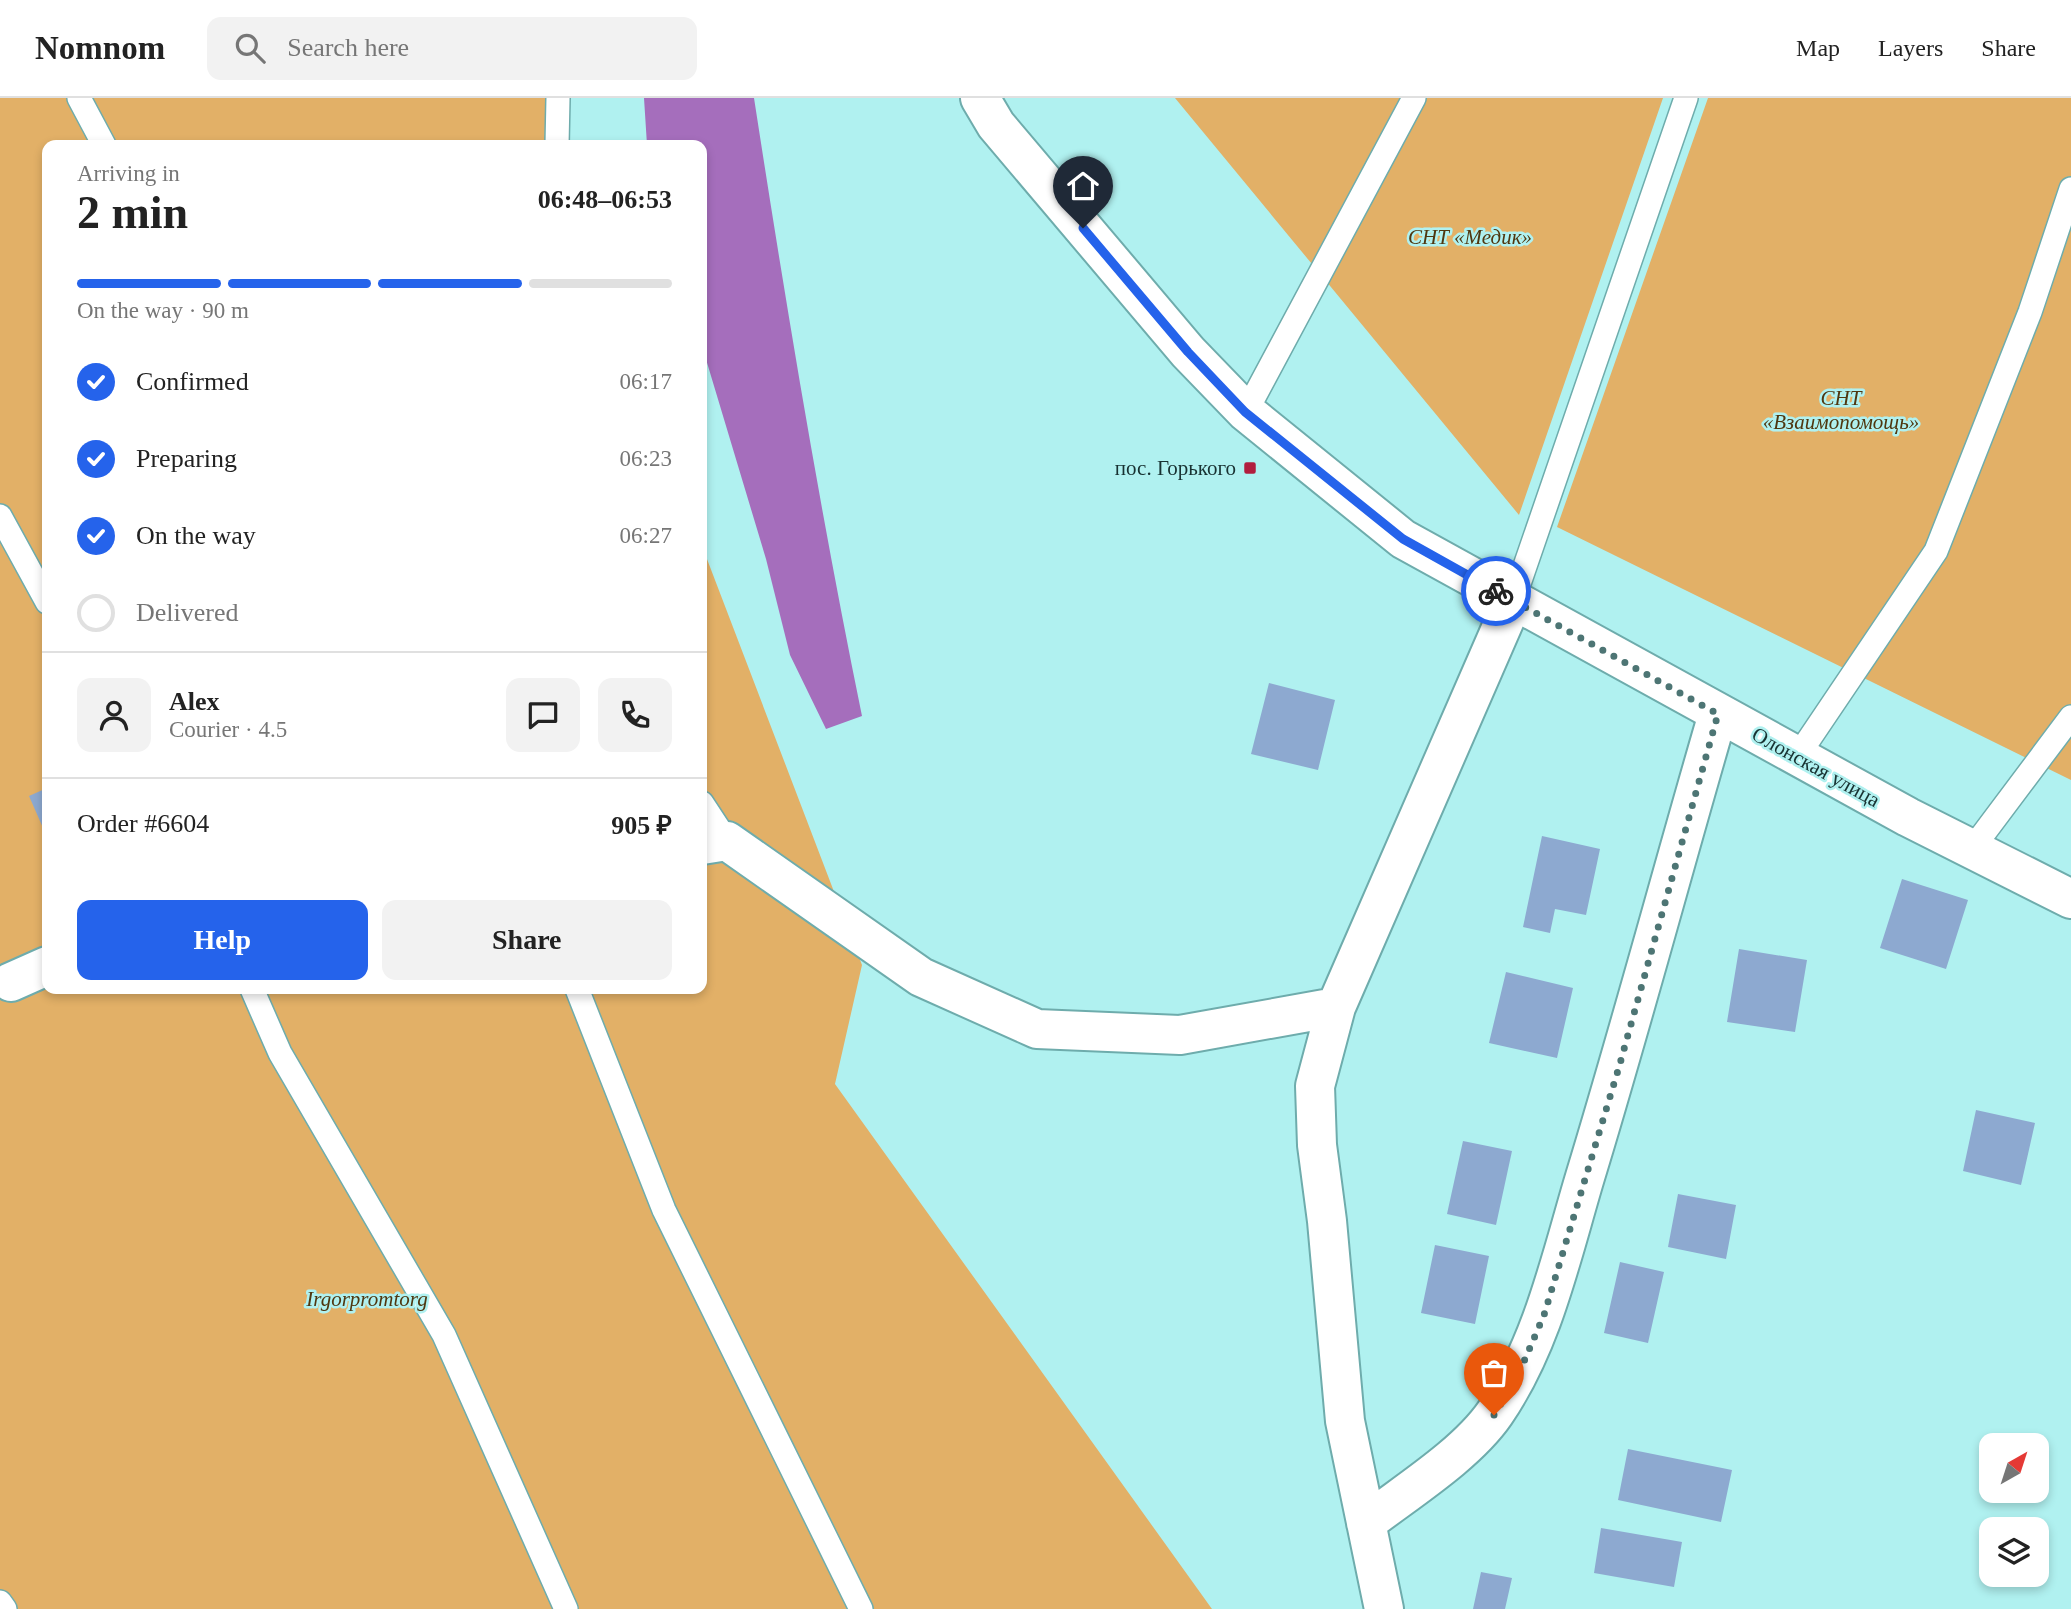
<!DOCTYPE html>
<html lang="en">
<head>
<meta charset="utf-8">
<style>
  body { margin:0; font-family:"Times New Roman",serif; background:#f2f2f2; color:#222; height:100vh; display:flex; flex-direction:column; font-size:26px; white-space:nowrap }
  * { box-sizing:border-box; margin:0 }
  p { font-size:23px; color:#767676 }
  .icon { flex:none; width:38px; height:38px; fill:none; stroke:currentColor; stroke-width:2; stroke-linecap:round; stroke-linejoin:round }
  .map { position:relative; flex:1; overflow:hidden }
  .panel { position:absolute; left:42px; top:42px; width:665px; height:854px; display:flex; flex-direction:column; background:#fff; border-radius:14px; box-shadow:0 4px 10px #0003 }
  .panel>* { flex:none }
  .needle { width:46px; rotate:39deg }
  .controls { position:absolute; left:1979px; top:1335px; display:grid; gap:14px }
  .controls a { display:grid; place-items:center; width:70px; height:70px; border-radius:14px; background:#fff; box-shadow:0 4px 10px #0003; font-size:35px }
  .pin { position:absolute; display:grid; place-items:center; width:60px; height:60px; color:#fff; margin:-72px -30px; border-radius:50% 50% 50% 0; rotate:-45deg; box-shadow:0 0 7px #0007 }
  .pin .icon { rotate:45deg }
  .courier { position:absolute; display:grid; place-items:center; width:70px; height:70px; margin:-35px; border:5px solid #2563eb; border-radius:50%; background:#fff; color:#222; box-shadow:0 2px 9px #0007 }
  .summary em { font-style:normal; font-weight:700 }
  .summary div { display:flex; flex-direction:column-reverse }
  .summary { display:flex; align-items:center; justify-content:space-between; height:119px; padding:0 35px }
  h1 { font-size:46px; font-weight:700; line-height:52px }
  .bar { display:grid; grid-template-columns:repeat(4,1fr); gap:10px 7px; align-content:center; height:84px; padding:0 35px }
  .bar i { height:9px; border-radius:5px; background:#e0e0e0 }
  .bar .selected { background:#2563eb }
  .bar p { grid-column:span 4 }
  .line { display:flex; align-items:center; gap:18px; padding:0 35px; border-top:2px solid #e0e0e0 }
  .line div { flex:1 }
  .round { display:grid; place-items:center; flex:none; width:74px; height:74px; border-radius:14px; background:#f2f2f2 }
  ol { padding:0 35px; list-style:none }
  li { display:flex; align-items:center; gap:21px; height:77px }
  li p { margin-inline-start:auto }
  li .icon { padding:7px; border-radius:50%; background:#2563eb; color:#fff; stroke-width:4 }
  li:last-child { color:#767676 }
  li i { width:38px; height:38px; border:4px solid #e0e0e0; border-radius:50% }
  .action { display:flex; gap:14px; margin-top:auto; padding:14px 35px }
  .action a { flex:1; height:80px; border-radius:14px; background:#2563eb; color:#fff; font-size:28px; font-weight:700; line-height:80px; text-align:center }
  .action a+a { background:#f2f2f2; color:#222 }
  header { display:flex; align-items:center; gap:42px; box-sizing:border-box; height:98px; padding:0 35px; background:#fff; border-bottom:2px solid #e0e0e0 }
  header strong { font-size:33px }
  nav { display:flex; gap:38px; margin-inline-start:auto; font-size:24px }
  .search { width:490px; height:63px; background:#f2f2f2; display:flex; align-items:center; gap:18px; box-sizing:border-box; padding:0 24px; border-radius:14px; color:#767676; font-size:26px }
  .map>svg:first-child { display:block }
  .green { fill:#e2b067 }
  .water { fill:#a56ebc }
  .building { fill:#8da9d0 }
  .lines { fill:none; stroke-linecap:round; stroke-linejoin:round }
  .service-casing { stroke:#6eacac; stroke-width:26 }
  .minor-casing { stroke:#6eacac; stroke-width:42 }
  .tertiary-casing { stroke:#6eacac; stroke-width:42 }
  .service { stroke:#fff; stroke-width:23 }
  .minor { stroke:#fff; stroke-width:38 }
  .tertiary { stroke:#fff; stroke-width:38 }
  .done { stroke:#4d7574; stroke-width:7; stroke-dasharray:0 12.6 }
  .route { stroke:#2563eb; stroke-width:9 }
  .poi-dot { fill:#b11e3e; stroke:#b0f1f0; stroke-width:2.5 }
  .labels { text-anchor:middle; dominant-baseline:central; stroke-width:5; stroke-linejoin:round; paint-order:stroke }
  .park-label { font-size:21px; font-style:italic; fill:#4f3710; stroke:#b0f1f0 }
  .poi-label { font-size:21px; fill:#183232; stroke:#b0f1f0; text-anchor:end }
  .street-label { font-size:21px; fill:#183232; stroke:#b0f1f0 }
</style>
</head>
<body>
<header>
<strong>Nomnom</strong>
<div class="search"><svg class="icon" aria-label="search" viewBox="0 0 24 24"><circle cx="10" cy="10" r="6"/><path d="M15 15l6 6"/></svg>Search here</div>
<nav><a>Map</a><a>Layers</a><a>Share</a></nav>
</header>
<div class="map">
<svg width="2071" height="1511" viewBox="0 0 2071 1511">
  <rect width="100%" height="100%" fill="#b0f1f0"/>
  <!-- green -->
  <path class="green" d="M 0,0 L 553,0 L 568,47 L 47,47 L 47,891 L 702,891 L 702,448 L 862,867 L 835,986 L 1212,1511 L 0,1511 Z
    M 1175,0 L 1663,0 L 1519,417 Z
    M 1708,0 L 2071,0 L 2071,682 L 1557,429 Z"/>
  <!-- water -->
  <path class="water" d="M 644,0 L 754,0 C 786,207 820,413 862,618 L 826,631 L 790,557 L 766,461 L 702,248 L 702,47 L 647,47 Z"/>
  <!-- building -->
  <path class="building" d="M 1269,585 L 1335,602 L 1318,672 L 1251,656 Z
    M 47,690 L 47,739 L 29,698 Z
    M 1542,738 L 1600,751 L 1586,817 L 1555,811 L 1550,835 L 1523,829 Z
    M 1902,781 L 1968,802 L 1946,871 L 1880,850 Z
    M 1739,851 L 1807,862 L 1795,934 L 1727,924 Z
    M 1506,874 L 1573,890 L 1557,960 L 1489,945 Z
    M 1976,1012 L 2035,1025 L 2021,1087 L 1963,1073 Z
    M 1463,1043 L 1512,1053 L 1496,1127 L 1447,1116 Z
    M 1678,1096 L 1736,1107 L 1726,1161 L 1668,1149 Z
    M 1435,1147 L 1489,1158 L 1475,1226 L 1421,1215 Z
    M 1620,1164 L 1664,1174 L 1648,1245 L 1604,1235 Z
    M 1628,1351 L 1732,1372 L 1721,1424 L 1618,1402 Z
    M 1601,1430 L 1682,1444 L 1674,1489 L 1594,1475 Z
    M 1481,1474 L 1512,1480 L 1505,1511 L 1473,1511 Z"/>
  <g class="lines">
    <!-- service casing -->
    <g class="service-casing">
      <path id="service" d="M 79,0 L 104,47
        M 557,47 L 558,0
        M 1246,314 L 1414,0
        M 0,418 L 47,504
        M 1513,503 L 1686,0
        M 1797,659 L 1936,453 L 2030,214 L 2071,91
        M 702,705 L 727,743
        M 1972,751 L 2071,619
        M 252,891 L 280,955 L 444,1237 L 566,1511
        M 577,891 L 664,1112 L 861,1511
        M 0,1504 L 5,1511"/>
    </g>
    <!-- minor casing -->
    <g class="minor-casing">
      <path id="minor" d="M 702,747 L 727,743 L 921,879 L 1037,931 L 1180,937 L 1336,909
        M 11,884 L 47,868
        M 1366,1425 C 1406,1394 1466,1357 1495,1315 C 1543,1245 1561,1159 1585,1079 C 1632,925 1673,770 1718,616
        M 1384,1511 L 1345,1323 L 1327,1123 L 1317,1047 L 1315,988 L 1336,909 L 1513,503"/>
    </g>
    <!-- tertiary casing -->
    <g class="tertiary-casing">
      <path id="tertiary" d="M 980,0 L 996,27 L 1188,254 L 1246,314 L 1403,441 L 1908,719 L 2071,801"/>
    </g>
    <!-- service -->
    <use href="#service" class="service"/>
    <!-- minor -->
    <use href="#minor" class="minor"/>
    <!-- tertiary -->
    <use href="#tertiary" class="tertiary"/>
  </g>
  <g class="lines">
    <!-- done -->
    <path class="done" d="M 1494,1317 L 1519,1275 L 1544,1217 L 1619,969 L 1718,616 L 1496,493"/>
    <!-- route -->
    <path class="route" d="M 1083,130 L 1188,254 L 1245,314 L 1403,441 L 1496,493"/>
  </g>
  <!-- markers -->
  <rect class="poi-dot" x="1243" y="363" width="14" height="14" rx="3.5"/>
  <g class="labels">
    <!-- park labels -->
    <g class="park-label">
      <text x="1470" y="139">СНТ «Медик»</text>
      <text x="1841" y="300">СНТ<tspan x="1841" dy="24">«Взаимопомощь»</tspan></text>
      <text x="367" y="1201">Irgorpromtorg</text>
    </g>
    <!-- poi labels -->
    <g class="poi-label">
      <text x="1236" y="370">пос. Горького</text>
    </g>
    <!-- street labels -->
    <g class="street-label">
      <text transform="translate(1816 669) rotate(29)">Олонская улица</text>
    </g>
  </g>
</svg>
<div class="controls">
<a><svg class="needle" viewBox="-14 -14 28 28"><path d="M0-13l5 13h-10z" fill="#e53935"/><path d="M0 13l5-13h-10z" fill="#767676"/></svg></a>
<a><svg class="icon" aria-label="layers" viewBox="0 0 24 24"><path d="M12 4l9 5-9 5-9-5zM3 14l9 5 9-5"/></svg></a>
</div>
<div class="pin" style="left:1494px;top:1317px;background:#ea580c"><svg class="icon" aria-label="bag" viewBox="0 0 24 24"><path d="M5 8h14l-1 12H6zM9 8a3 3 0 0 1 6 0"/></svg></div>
<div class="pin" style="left:1083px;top:130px;background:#1f2937"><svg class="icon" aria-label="home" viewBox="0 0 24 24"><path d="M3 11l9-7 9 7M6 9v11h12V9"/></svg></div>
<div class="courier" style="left:1496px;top:493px"><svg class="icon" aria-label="bike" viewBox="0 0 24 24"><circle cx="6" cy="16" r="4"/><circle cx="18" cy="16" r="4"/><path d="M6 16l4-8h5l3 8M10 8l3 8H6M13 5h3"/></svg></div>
<section class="panel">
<div class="summary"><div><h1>2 min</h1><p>Arriving in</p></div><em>06:48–06:53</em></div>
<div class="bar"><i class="selected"></i><i class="selected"></i><i class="selected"></i><i></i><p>On the way · 90 m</p></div>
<ol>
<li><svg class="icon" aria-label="check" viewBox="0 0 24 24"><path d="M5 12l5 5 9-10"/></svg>Confirmed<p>06:17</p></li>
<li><svg class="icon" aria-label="check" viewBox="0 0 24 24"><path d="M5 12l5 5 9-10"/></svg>Preparing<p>06:23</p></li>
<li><svg class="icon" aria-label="check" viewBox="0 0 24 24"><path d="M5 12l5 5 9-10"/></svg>On the way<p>06:27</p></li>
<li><i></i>Delivered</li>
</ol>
<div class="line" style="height:126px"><a class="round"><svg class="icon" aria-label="person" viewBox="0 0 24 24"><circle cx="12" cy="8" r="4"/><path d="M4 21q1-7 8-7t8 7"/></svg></a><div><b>Alex</b><p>Courier · 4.5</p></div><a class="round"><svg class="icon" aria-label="chat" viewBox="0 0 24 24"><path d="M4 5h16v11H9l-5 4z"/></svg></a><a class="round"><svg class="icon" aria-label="phone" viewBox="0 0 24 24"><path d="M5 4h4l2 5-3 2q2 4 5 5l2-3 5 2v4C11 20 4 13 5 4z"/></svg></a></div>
<div class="line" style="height:91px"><div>Order #6604</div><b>905 ₽</b></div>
<div class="action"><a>Help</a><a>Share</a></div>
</section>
</div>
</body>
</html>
